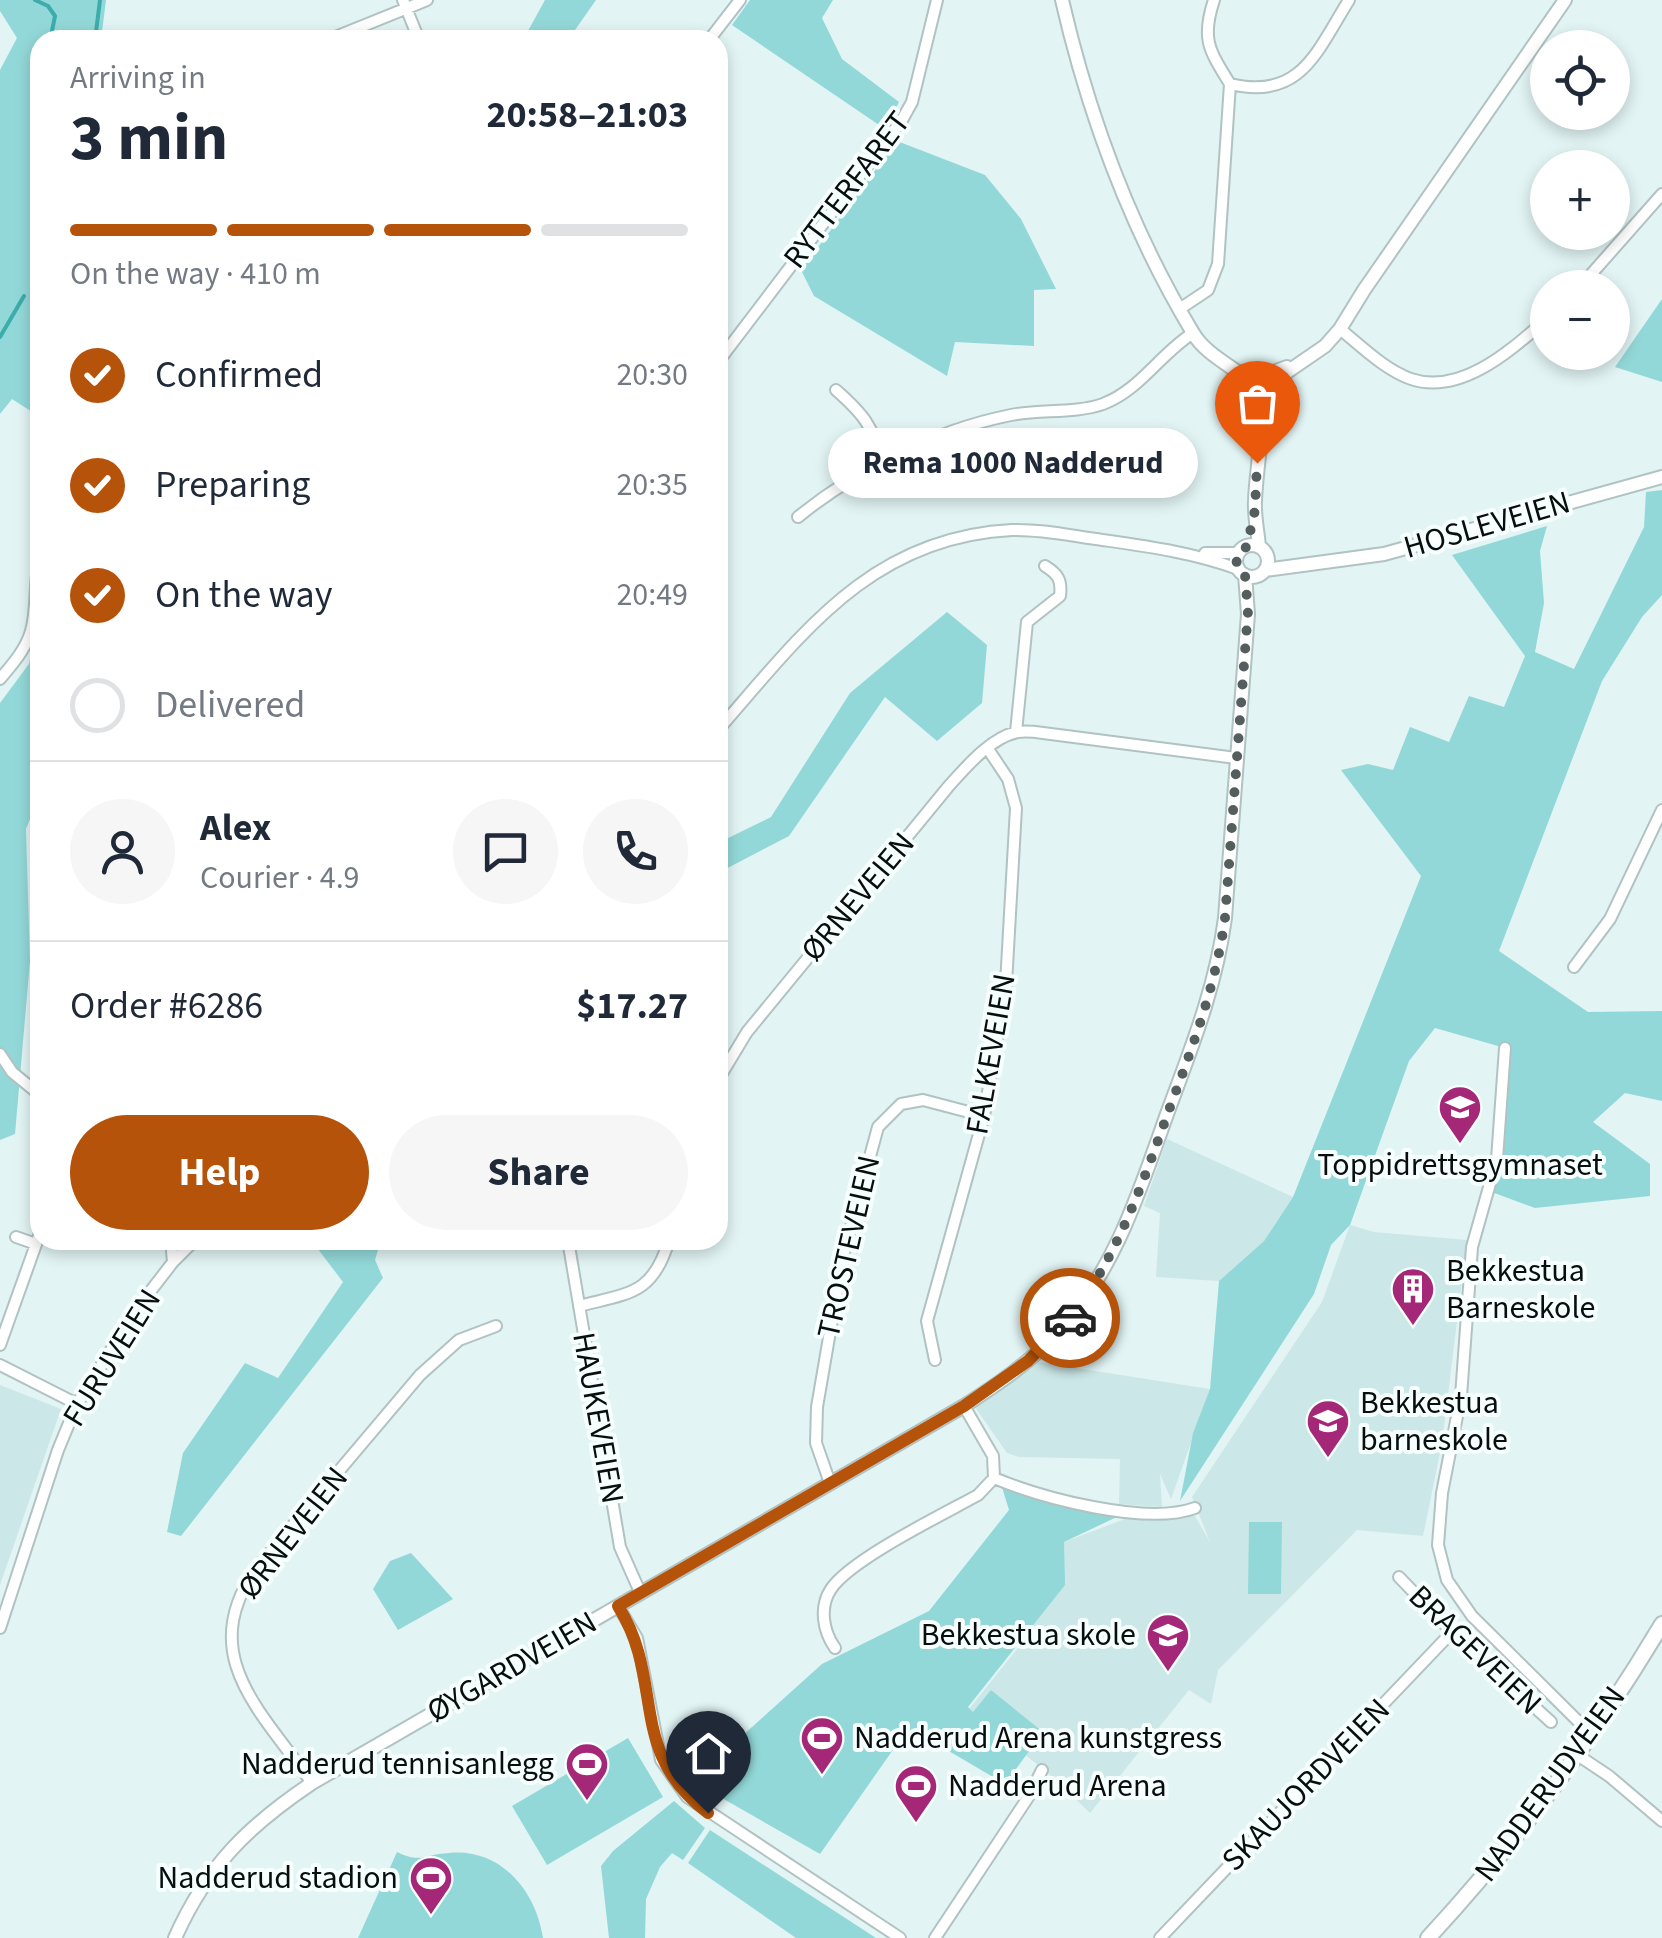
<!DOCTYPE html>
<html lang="en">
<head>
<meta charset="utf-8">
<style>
  body { margin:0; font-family:"Source Sans 3",sans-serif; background:#f6f6f7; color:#1f2937; height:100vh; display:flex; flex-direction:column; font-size:38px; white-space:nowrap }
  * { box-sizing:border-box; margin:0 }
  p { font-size:32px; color:#747a83 }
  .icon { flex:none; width:55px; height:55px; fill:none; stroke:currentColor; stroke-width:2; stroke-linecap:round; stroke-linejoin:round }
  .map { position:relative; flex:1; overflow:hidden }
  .details { position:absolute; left:30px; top:30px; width:698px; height:1220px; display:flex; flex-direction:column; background:#fff; border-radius:30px; box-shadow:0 5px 15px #0003 }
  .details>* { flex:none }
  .controls { position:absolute; left:1530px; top:30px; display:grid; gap:20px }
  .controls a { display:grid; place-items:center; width:100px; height:100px; border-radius:50%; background:#fff; box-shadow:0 5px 15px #0003; font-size:50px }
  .pin { position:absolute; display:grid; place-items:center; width:85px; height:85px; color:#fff; margin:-102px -42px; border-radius:50% 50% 50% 0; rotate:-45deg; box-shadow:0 0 10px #0007 }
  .pin .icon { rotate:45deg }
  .courier { position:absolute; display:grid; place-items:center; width:100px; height:100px; margin:-50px; border:8px solid #b45309; border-radius:50%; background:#fff; color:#222; box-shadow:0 2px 12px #0007 }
  .bubble { position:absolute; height:70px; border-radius:35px; background:#fff; box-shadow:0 5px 15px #0003; font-size:32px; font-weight:700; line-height:70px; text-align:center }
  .summary em { font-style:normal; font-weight:700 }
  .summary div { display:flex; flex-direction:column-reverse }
  .summary { display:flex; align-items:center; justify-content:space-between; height:170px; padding:0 40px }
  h1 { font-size:65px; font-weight:700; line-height:75px }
  .bar { display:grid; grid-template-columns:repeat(4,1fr); gap:15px 10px; align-content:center; height:120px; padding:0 40px }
  .bar i { height:12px; border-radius:8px; background:#e0e1e3 }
  .bar .on { background:#b45309 }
  .bar p { grid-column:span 4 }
  .line { display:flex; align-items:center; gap:25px; padding:0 40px; border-top:2px solid #e0e1e3 }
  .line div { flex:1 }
  .round { display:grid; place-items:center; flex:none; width:105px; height:105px; border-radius:52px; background:#f6f6f7 }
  ol { padding:0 40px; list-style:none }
  li { display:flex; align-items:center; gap:30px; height:110px }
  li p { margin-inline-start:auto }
  li .icon { padding:10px; border-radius:50%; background:#b45309; color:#fff; stroke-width:4 }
  li:last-child { color:#747a83 }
  li i { width:55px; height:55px; border:5px solid #e0e1e3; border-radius:50% }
  .primary-button { display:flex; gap:20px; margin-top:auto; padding:20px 40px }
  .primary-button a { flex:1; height:115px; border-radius:60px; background:#b45309; color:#fff; font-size:40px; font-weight:700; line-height:115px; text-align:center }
  .primary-button a+a { background:#f6f6f7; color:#1f2937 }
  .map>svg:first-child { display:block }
  .built { fill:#cce7e7 }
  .green { fill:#93d8d8 }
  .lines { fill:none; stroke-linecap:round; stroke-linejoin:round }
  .stream { stroke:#3dacac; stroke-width:4 }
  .minor-casing { stroke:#b1c2c2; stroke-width:14 }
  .tertiary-casing { stroke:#b1c2c2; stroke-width:16 }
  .secondary-casing { stroke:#b1c2c2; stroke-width:18 }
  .minor { stroke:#fff; stroke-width:10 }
  .tertiary { stroke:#fff; stroke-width:12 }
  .secondary { stroke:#fff; stroke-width:14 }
  .done { stroke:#545e5e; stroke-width:10; stroke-dasharray:0 18 }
  .route { stroke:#b45309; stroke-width:12 }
  .labels { text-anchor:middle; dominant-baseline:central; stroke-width:8; stroke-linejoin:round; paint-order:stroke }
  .street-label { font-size:32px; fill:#080e0e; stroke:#f7fffe }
  .poi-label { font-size:32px; fill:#080e0e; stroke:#f7fffe; text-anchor:start }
</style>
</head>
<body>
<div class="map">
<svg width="1662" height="1938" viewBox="0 0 1662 1938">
  <rect width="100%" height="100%" fill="#e2f4f4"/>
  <!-- built -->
  <path class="built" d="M 1167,1139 L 1293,1197 L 1264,1241 L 1219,1281 L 1156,1277 L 1160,1213 L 1144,1206 Z
    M 1350,1225 L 1374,1232 L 1467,1240 L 1442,1443 L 1423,1536 L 1357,1530 L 1218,1670 L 1211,1704 L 1189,1690 L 1090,1813 L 1055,1779 L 969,1709 L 1029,1634 L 1064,1542 L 1138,1514 L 1195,1516 L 1210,1542 L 1192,1497 L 1322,1302 Z
    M 1031,1361 L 1210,1389 L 1171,1499 L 1160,1474 L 1162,1507 L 1119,1504 L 1120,1459 L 1019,1457 L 1007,1453 L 973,1404 Z
    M 0,1385 L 61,1409 L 0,1585 Z"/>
  <!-- green -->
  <path class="green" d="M 0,0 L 106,0 L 101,40 L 40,40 L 40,417 L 12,399 L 0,414 L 0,70 L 17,38 L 0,11 Z
    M 545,0 L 596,0 L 568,40 L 523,40 Z
    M 750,0 L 833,0 L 822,18 L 842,59 L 899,102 L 885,129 L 732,25 Z
    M 897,141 L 985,175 L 1021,219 L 1056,289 L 1034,290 L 1034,346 L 955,342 L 947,376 L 814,296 L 801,270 Z
    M 1662,299 L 1662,382 L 1615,367 Z
    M 1662,490 L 1662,595 L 1642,617 L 1602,681 L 1499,951 L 1588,1012 L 1662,1011 L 1662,1101 L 1625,1093 L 1593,1122 L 1650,1164 L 1650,1196 L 1535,1208 L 1489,1191 L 1505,1048 L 1435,1028 L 1409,1061 L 1350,1225 L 1331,1245 L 1314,1294 L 1180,1501 L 1193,1433 L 1210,1389 L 1219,1281 L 1264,1241 L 1293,1197 L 1421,876 L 1341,770 L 1368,764 L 1393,770 L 1410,727 L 1449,742 L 1469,696 L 1504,707 L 1525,656 L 1452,555 L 1547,526 L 1540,551 L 1544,603 L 1535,652 L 1574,669 L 1644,527 L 1646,492 Z
    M 40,611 L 40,794 L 26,829 L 30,961 L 15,1134 L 0,1140 L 0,703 L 29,664 Z
    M 947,612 L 987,645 L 982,703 L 937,741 L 885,697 L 789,836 L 718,873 L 718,843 L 771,817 L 850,693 Z
    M 311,1240 L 381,1240 L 375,1260 L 383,1278 L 181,1536 L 167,1532 L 183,1453 L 245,1363 L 278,1378 L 343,1282 Z
    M 1001,1484 L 1097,1514 L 1121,1515 L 1064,1542 L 1065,1585 L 968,1707 L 973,1712 L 991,1690 L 1043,1732 L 1005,1784 L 913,1730 L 904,1734 L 820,1854 L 692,1781 L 822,1664 L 929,1611 L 1009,1510 Z
    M 1249,1522 L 1282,1522 L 1281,1594 L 1248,1594 Z
    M 411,1553 L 453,1599 L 398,1630 L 373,1589 L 390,1561 Z
    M 628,1738 L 663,1797 L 547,1865 L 512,1806 Z
    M 674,1801 L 705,1828 L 683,1860 L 672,1853 L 660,1867 L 646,1899 L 645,1938 L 609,1938 L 601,1866 L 613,1851 Z
    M 710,1830 L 876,1938 L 796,1938 L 688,1863 Z
    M 397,1852 C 421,1864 425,1854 449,1853 C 501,1848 536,1891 543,1938 L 358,1938 Z"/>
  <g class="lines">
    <!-- stream -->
    <path class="stream" d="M 35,0 L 48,6 L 55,16 L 52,31 L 61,40
      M 95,40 L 100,0
      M 32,281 L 40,264
      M 0,337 L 24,296"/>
    <!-- minor casing -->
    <g class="minor-casing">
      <path id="minor" d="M 403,0 L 419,40
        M 1214,0 C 1201,39 1209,50 1230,84 C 1301,101 1317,51 1349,0
        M 328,40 L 427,0
        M 709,40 L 740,0
        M 1579,288 L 1662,194
        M 1181,308 L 1208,290 L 1218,264 L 1230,84
        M 1340,329 C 1361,346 1385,370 1411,379 C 1462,396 1512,349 1548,318
        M 718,362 L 902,120 L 912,102 L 937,0
        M 836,390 C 861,412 876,428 880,462
        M 798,517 C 857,469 936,430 1011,415 C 1041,409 1074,414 1103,404 C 1140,390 1160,354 1193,333
        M 1205,553 L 1238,553
        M 0,679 C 12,665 26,649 31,631 C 38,607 33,582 40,558
        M 718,730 C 802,634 871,537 1012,530 C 1039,529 1068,535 1096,539 C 1144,546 1192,552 1238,569
        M 1016,732 L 1027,622 L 1060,596 C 1062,580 1058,574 1045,566
        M 1574,967 L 1610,919 L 1662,810
        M 1505,1048 L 1497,1159 L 1472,1247 L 1461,1396 L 1442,1493 L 1438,1545 L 1447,1580 L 1472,1616 L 1592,1735
        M 0,1054 L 12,1072 L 40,1095
        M 718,1080 L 747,1032 L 948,787 C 966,767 991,737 1018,732 C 1026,731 1036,732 1043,733 L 1236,758
        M 16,1237 L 36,1244
        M 171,1240 L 173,1262
        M 568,1240 L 620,1547 L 640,1592
        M 579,1306 C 629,1293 653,1295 669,1240
        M 0,1345 L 40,1233
        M 935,1360 L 927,1321 L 984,1116 L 1006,984 L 1016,808 L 1008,779 L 988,749
        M 0,1365 L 77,1404
        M 964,1406 L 993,1456 L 994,1478 C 1042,1498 1146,1526 1195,1508
        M 830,1483 L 816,1443 L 817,1407 L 843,1256 L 878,1127 L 901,1104 L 923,1100 L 984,1116
        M 1399,1577 L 1452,1632 L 1551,1722
        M 618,1606 L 637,1638 L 661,1760 L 687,1797 L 900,1938
        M 0,1628 L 58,1450 L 77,1404 L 139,1306 L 173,1262 L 195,1240
        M 835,1648 C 823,1631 819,1607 831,1589 C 851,1559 944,1514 978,1495 L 994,1478
        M 1579,1756 L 1609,1776 L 1662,1821
        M 312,1783 C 262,1712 195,1655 256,1569 L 420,1375 L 459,1340 L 496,1326
        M 935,1938 L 1029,1796 L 1042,1770
        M 1160,1938 L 1452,1632"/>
    </g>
    <!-- tertiary casing -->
    <g class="tertiary-casing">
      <path id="tertiary" d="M 1062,0 C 1089,117 1131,230 1193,333 C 1208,360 1254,375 1258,394 C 1266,427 1256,467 1255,501 C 1254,516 1258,532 1259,547
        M 1251,380 L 1287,367
        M 1258,392 L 1325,346 L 1340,329 L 1364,290 L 1565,0
        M1236 561a16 16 0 1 1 32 0a16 16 0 1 1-32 0Z
        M 1265,570 L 1384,554 L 1662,477
        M 175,1938 C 207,1866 248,1826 312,1783 L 964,1406 C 998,1384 1032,1361 1059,1331 C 1115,1270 1140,1190 1167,1114 C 1191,1049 1216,987 1225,918 L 1248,614 L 1245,575"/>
    </g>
    <!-- secondary casing -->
    <g class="secondary-casing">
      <path id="secondary" d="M 1428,1938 C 1518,1841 1594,1738 1662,1624"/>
    </g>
    <!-- minor -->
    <use href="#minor" class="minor"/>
    <!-- tertiary -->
    <use href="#tertiary" class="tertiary"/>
    <!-- secondary -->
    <use href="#secondary" class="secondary"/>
  </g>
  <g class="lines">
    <!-- done -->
    <path class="done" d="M 1070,1318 C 1118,1256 1143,1182 1169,1110 C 1193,1046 1216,985 1225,918 L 1248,611 L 1245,575 L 1238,568 L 1236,559 L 1247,546 L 1255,510 L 1257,463"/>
    <!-- route -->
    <path class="route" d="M 708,1813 C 626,1751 666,1682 618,1606 L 964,1406 L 1028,1361 L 1070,1318"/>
  </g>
  <!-- icons -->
  <defs>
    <g id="university-pin" transform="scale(2.25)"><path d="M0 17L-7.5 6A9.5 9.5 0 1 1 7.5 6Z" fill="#a52778" stroke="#f7fffe"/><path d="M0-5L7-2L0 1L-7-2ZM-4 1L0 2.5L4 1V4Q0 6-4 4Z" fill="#fff"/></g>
    <g id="building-pin" transform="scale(2.25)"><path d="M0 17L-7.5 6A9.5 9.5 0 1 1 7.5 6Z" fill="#a52778" stroke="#f7fffe"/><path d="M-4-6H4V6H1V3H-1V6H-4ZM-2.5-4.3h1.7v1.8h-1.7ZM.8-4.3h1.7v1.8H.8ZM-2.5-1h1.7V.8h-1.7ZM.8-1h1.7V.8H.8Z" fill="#fff"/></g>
    <g id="school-pin" transform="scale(2.25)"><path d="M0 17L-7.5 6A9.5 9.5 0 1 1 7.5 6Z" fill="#a52778" stroke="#f7fffe"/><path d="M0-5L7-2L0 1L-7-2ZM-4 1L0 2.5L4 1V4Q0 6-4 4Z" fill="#fff"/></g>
    <g id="stadium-pin" transform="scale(2.25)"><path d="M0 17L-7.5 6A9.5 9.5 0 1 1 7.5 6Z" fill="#a52778" stroke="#f7fffe"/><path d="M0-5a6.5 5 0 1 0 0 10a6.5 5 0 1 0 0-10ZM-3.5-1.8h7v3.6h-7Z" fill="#fff"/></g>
  </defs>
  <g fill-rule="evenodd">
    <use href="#university-pin" x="1460" y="1107"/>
    <use href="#building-pin" x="1413" y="1289"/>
    <use href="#school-pin" x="1328" y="1421"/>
    <use href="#school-pin" x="1168" y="1635"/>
    <use href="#stadium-pin" x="822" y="1738"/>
    <use href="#stadium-pin" x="587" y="1764"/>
    <use href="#stadium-pin" x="916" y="1786"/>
    <use href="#stadium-pin" x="431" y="1878"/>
  </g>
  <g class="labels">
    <!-- street labels -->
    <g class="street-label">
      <text transform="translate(847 190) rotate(-53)">RYTTERFARET</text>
      <text transform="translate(1487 525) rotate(-16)">HOSLEVEIEN</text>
      <text transform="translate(858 897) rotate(-50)">ØRNEVEIEN</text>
      <text transform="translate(991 1054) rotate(-80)">FALKEVEIEN</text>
      <text transform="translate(849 1247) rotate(-77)">TROSTEVEIEN</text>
      <text transform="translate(112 1358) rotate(-58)">FURUVEIEN</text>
      <text transform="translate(598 1418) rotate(80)">HAUKEVEIEN</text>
      <text transform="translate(293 1533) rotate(-52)">ØRNEVEIEN</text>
      <text transform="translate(1475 1650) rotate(44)">BRAGEVEIEN</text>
      <text transform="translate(512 1667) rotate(-30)">ØYGARDVEIEN</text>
      <text transform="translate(1550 1784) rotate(-54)">NADDERUDVEIEN</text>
      <text transform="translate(1306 1785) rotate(-46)">SKAUJORDVEIEN</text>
    </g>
    <!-- poi labels -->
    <g class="poi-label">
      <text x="1460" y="1165" text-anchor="middle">Toppidrettsgymnaset</text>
      <text x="1446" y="1271">Bekkestua<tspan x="1446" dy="37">Barneskole</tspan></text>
      <text x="1360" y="1403">Bekkestua<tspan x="1360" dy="37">barneskole</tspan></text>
      <text x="1136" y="1635" text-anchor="end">Bekkestua skole</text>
      <text x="854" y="1738">Nadderud Arena kunstgress</text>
      <text x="554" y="1764" text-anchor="end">Nadderud tennisanlegg</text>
      <text x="948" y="1786">Nadderud Arena</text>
      <text x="398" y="1878" text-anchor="end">Nadderud stadion</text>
    </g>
  </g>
</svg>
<div class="controls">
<a><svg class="icon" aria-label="locate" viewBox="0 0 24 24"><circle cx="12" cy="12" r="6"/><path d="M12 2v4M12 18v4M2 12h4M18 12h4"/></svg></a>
<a>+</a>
<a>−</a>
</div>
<div class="pin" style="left:1257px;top:463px;background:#ea580c"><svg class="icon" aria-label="bag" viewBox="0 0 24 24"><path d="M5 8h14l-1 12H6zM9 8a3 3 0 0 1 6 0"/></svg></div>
<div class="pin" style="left:708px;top:1813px;background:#1f2937"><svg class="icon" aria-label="home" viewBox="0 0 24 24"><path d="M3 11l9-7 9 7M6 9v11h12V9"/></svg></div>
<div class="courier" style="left:1070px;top:1318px"><svg class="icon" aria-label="car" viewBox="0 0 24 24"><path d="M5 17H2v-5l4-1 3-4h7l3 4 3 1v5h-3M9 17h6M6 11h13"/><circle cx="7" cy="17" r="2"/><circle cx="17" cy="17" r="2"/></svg></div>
<div class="bubble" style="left:828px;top:428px;width:370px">Rema 1000 Nadderud</div>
<section class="details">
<div class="summary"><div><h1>3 min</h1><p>Arriving in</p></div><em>20:58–21:03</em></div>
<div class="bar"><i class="on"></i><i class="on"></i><i class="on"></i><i></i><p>On the way · 410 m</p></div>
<ol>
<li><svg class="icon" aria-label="check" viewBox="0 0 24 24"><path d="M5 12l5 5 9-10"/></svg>Confirmed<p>20:30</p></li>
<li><svg class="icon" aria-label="check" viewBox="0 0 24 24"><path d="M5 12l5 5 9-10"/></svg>Preparing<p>20:35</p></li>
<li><svg class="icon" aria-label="check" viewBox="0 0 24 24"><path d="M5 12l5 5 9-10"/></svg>On the way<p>20:49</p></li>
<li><i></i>Delivered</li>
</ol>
<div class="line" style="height:180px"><a class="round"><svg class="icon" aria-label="person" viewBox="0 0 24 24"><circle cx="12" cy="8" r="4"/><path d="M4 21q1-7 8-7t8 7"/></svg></a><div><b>Alex</b><p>Courier · 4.9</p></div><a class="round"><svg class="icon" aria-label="chat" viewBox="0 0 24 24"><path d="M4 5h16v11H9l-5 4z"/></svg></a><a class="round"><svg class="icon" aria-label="phone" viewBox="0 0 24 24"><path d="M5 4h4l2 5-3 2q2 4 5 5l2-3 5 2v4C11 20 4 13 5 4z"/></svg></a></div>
<div class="line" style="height:130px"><div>Order #6286</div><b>$17.27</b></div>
<div class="primary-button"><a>Help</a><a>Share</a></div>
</section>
</div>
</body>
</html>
